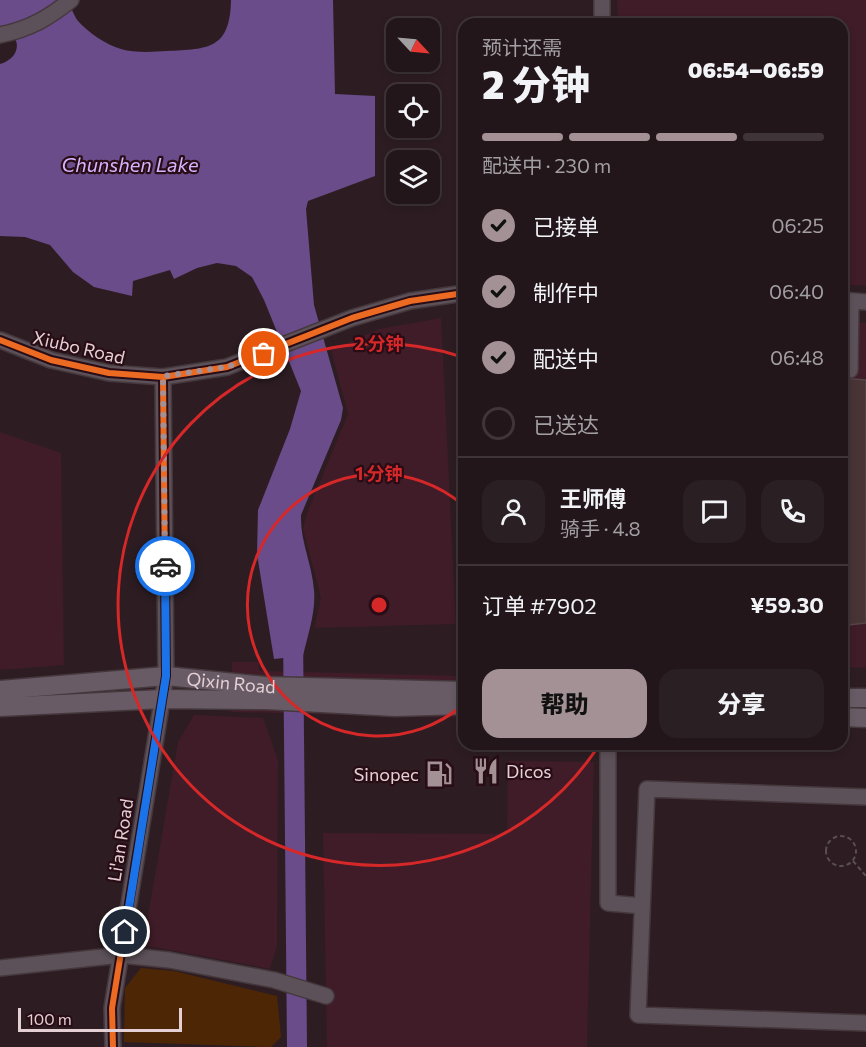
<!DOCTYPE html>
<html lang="zh">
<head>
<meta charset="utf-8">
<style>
  body { margin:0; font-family:Commissioner,"Noto Sans SC",sans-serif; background:#2a1f23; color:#f1f3f6; height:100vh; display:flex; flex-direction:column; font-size:22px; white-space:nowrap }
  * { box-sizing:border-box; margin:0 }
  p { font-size:20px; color:#a29fa2 }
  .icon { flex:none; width:33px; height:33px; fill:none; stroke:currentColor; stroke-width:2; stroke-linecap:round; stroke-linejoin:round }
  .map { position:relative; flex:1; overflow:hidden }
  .sheet { position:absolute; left:458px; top:18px; width:390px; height:732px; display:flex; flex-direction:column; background:#22161a; border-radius:18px; box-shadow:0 3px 9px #0003,0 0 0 2px #3f3539 }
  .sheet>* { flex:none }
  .needle { width:39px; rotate:116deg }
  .controls { position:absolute; left:386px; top:18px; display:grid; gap:12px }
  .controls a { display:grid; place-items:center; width:54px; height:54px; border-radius:12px; background:#22161a; box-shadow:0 3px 9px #0003,0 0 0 2px #3f3539; font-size:30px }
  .scale { position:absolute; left:18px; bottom:15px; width:164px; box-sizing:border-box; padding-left:6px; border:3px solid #e4cfd4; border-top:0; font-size:16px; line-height:21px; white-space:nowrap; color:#e4cfd4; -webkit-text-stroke:4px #290d16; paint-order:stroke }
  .pin { position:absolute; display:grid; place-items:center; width:51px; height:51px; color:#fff; margin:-26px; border:3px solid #fff; border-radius:50%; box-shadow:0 2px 6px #0007 }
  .courier { position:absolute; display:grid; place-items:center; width:60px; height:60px; margin:-30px; border:4px solid #1a73e8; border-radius:50%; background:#fff; color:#222; box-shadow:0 2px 8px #0007 }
  .summary em { font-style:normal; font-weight:800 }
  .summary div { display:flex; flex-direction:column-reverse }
  .summary { display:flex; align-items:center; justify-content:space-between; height:102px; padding:0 24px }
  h1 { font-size:39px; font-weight:800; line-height:45px }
  .bar { display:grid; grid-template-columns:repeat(4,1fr); gap:9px 6px; align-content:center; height:72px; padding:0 24px }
  .bar i { height:8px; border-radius:4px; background:#3f3539 }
  .bar .active { background:#a49196 }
  .bar p { grid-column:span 4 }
  .line { display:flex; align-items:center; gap:15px; padding:0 24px; border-top:2px solid #3f3539 }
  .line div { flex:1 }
  .round { display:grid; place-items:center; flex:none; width:63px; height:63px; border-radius:18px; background:#2a1f23 }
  ol { padding:0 24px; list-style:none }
  li { display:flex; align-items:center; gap:18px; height:66px }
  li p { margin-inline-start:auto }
  li .icon { padding:6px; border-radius:50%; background:#a49196; color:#111; stroke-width:4 }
  li:last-child { color:#a29fa2 }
  li i { width:33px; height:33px; border:3px solid #3f3539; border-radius:50% }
  .button { display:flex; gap:12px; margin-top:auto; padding:12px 24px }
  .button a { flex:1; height:69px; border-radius:18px; background:#a49196; color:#111; font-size:24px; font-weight:800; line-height:69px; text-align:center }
  .button a+a { background:#2a1f23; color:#f1f3f6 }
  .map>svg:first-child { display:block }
  .built { fill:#3f1c27 }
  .green { fill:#4d2705 }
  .water { fill:#694c89 }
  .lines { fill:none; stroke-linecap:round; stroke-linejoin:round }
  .river { stroke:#694c89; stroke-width:20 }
  .building { fill:#483335; stroke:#544547; stroke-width:1.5 }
  .minor-casing { stroke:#45383c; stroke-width:18 }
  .major-casing { stroke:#45383c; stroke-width:21 }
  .path { stroke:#584e53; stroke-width:2; stroke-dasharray:4.5 3; stroke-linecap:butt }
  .minor { stroke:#5c5158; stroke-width:15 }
  .major { stroke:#685b65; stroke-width:18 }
  .cycleway-casing { stroke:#290d16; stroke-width:10 }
  .cycleway { stroke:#ed6a23; stroke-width:6 }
  .done { stroke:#a49196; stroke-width:6; stroke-dasharray:0 10.8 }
  .route { stroke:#1a73e8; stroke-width:8 }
  .ring { fill:none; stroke:#d62828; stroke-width:3 }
  .labels { text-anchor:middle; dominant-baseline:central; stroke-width:4.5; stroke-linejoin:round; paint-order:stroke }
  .street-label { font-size:18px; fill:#e4cfd4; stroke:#290d16 }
  .poi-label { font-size:18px; fill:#e4cfd4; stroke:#290d16; text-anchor:start }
  .water-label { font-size:20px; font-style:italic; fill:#d4b3ff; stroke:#290d16 }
  .centre { fill:#d62828; stroke:#290d16; stroke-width:3 }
  .ring-label { font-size:18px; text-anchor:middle; font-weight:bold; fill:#d62828; stroke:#290d16; stroke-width:4.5; stroke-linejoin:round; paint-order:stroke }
</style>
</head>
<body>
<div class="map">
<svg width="866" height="1047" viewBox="0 0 866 1047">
  <rect width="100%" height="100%" fill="#2d1d22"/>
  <!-- built -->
  <path class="built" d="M 617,0 L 866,0 L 866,286 L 842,284 L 842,24 L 618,24 Z
    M 441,318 L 456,624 L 314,628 L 321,598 L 303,529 L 307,513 L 348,414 L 331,350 L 379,329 Z
    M 842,322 L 866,323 L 866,668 L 842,667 Z
    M 0,432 L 61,453 L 64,665 L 0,670 Z
    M 232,662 L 259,662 L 259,671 L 463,676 L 463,718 L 231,712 Z
    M 194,715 L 263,718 L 278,760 L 277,946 L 270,969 L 143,945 L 178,742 Z
    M 508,761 L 594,762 L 587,1047 L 327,1047 L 323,833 L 507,834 Z"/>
  <!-- green -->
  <path class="green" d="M 141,968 L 174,971 L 277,996 L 281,1037 L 271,1047 L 124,1042 L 125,988 Z"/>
  <!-- water -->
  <path class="water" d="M 0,0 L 68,0 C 71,7 74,16 78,21 C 88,32 106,45 121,49 C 134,53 153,52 167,51 C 209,49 230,49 231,0 L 333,0 L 335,94 L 375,96 L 375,176 L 308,201 L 306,209 L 314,305 L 343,408 L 341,420 L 301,515 C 300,541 312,564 314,590 C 316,612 308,634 303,656 L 274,659 L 257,554 L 258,510 L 290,429 L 301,391 L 264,300 L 252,277 L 236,266 L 217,263 L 197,268 L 174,279 L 170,270 L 133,281 L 132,296 L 94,287 L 73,272 L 50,245 L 25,237 L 0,236 L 0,64 C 23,57 22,34 0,26 Z"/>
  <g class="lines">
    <!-- river -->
    <path class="river" d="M 293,632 L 297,1047"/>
  </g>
  <!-- building -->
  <path class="building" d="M 842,378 L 866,380 L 866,623 L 848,625 L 842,625 Z"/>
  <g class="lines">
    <!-- minor casing -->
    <g class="minor-casing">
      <path id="minor" d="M 602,0 L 602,24
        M 0,35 C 30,29 48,18 71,0
        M 842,300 L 866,302
        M 0,340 L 51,360 L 109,373 L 163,377 L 227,367 L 352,318 L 410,301 L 464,293
        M 850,370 L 851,301
        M 608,744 L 608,903 L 642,906
        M 866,797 L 647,789 L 638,1015 L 866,1023
        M 0,968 L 121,955 L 169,960 L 274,980 L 326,996
        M 113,1047 L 112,1008 L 166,676 L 163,377"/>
    </g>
    <!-- major casing -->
    <g class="major-casing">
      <g id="major">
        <path id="s1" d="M 0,690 L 166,676 L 265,686 L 464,691"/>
        <path d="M 842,698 L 866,698"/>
        <path d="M 0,707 L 163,699 L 266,700 L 395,707 L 464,705"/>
        <path d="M 842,717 L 866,718"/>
      </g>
    </g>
    <!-- path -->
    <path class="path" d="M826 851a15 15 0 1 1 30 0a15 15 0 1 1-30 0Z
      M 853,861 L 866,876"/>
    <!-- minor -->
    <use href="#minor" class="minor"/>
    <!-- major -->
    <use href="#major" class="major"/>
    <!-- cycleway casing -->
    <g class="cycleway-casing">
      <path id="cycleway" d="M 0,340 L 51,360 L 109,373 L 163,377 L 227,367 L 352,318 L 410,301 L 464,293
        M 113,1047 L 112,1008 L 166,676 L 163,377"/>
    </g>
    <!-- cycleway -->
    <use href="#cycleway" class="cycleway"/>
  </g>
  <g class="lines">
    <!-- done -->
    <path class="done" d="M 165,566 L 163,376 L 227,367 L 264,354"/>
    <!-- route -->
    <path class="route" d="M 125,932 L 166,676 L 165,566"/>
  </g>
  <!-- distance rings -->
  <g class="ring">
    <path d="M463 705A131 131 0 1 1 463 505"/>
    <path d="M599 745A261 261 0 1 1 462 357"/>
  </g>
  <!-- icons -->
  <defs>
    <g id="restaurant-bare" transform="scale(2.07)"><path d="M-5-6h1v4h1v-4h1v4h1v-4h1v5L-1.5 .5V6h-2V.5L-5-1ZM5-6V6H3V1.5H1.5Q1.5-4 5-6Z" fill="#a49196" stroke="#290d16" stroke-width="2.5" paint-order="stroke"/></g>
    <g id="fuel-bare" transform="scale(2.07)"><path d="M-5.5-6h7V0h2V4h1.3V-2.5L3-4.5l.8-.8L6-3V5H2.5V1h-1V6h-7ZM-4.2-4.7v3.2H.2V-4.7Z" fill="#a49196" stroke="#290d16" stroke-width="2.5" paint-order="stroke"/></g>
  </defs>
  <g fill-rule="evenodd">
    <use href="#restaurant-bare" x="486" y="771"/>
    <use href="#fuel-bare" x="439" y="774"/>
  </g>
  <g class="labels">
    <!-- street labels -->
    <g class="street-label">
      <text transform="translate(79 347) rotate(13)">Xiubo Road</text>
      <text stroke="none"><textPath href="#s1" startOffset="232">Qixin Road</textPath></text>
      <text transform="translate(120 840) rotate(-81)">Li'an Road</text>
    </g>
    <!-- poi labels -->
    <g class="poi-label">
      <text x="506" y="771">Dicos</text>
      <text x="419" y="774" text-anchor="end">Sinopec</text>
    </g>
    <!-- water labels -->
    <g class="water-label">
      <text x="130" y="164">Chunshen Lake</text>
    </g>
  </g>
  <circle cx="379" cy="605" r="9" class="centre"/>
  <g class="ring-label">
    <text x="379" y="350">2 分钟</text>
    <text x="379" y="480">1 分钟</text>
  </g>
</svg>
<div class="controls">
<a><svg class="needle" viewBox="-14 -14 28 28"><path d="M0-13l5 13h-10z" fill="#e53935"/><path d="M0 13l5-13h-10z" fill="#a29fa2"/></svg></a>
<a><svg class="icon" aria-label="locate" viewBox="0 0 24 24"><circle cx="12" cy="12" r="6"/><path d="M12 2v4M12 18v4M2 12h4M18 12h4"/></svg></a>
<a><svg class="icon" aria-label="layers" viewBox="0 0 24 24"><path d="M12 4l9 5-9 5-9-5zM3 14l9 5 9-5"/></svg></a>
</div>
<div class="scale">100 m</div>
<div class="pin" style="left:264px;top:354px;background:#ea580c"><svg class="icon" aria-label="bag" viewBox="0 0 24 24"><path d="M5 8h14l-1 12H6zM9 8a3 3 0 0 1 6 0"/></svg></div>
<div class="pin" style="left:125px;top:932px;background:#1f2937"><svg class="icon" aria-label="home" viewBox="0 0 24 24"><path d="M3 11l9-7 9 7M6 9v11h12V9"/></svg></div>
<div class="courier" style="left:165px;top:566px"><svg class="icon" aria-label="car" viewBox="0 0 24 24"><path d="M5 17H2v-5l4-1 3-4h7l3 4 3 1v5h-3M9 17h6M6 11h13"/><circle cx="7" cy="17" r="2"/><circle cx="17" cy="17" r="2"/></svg></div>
<section class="sheet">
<div class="summary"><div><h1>2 分钟</h1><p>预计还需</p></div><em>06:54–06:59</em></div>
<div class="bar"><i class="active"></i><i class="active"></i><i class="active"></i><i></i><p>配送中 · 230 m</p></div>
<ol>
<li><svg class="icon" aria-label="check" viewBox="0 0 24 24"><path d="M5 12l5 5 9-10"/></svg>已接单<p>06:25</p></li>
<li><svg class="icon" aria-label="check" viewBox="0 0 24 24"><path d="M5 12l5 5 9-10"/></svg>制作中<p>06:40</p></li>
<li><svg class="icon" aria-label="check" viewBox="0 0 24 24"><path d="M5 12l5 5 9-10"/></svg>配送中<p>06:48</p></li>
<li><i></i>已送达</li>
</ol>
<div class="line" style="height:108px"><a class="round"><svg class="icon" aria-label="person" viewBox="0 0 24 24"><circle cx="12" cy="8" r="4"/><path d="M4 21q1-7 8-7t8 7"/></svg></a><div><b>王师傅</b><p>骑手 · 4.8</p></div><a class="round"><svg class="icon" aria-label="chat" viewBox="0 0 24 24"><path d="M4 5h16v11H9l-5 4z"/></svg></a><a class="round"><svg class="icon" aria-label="phone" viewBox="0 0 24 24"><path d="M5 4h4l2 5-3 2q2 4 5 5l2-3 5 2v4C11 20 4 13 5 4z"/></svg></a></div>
<div class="line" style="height:78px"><div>订单 #7902</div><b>¥59.30</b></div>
<div class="button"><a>帮助</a><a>分享</a></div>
</section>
</div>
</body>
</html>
